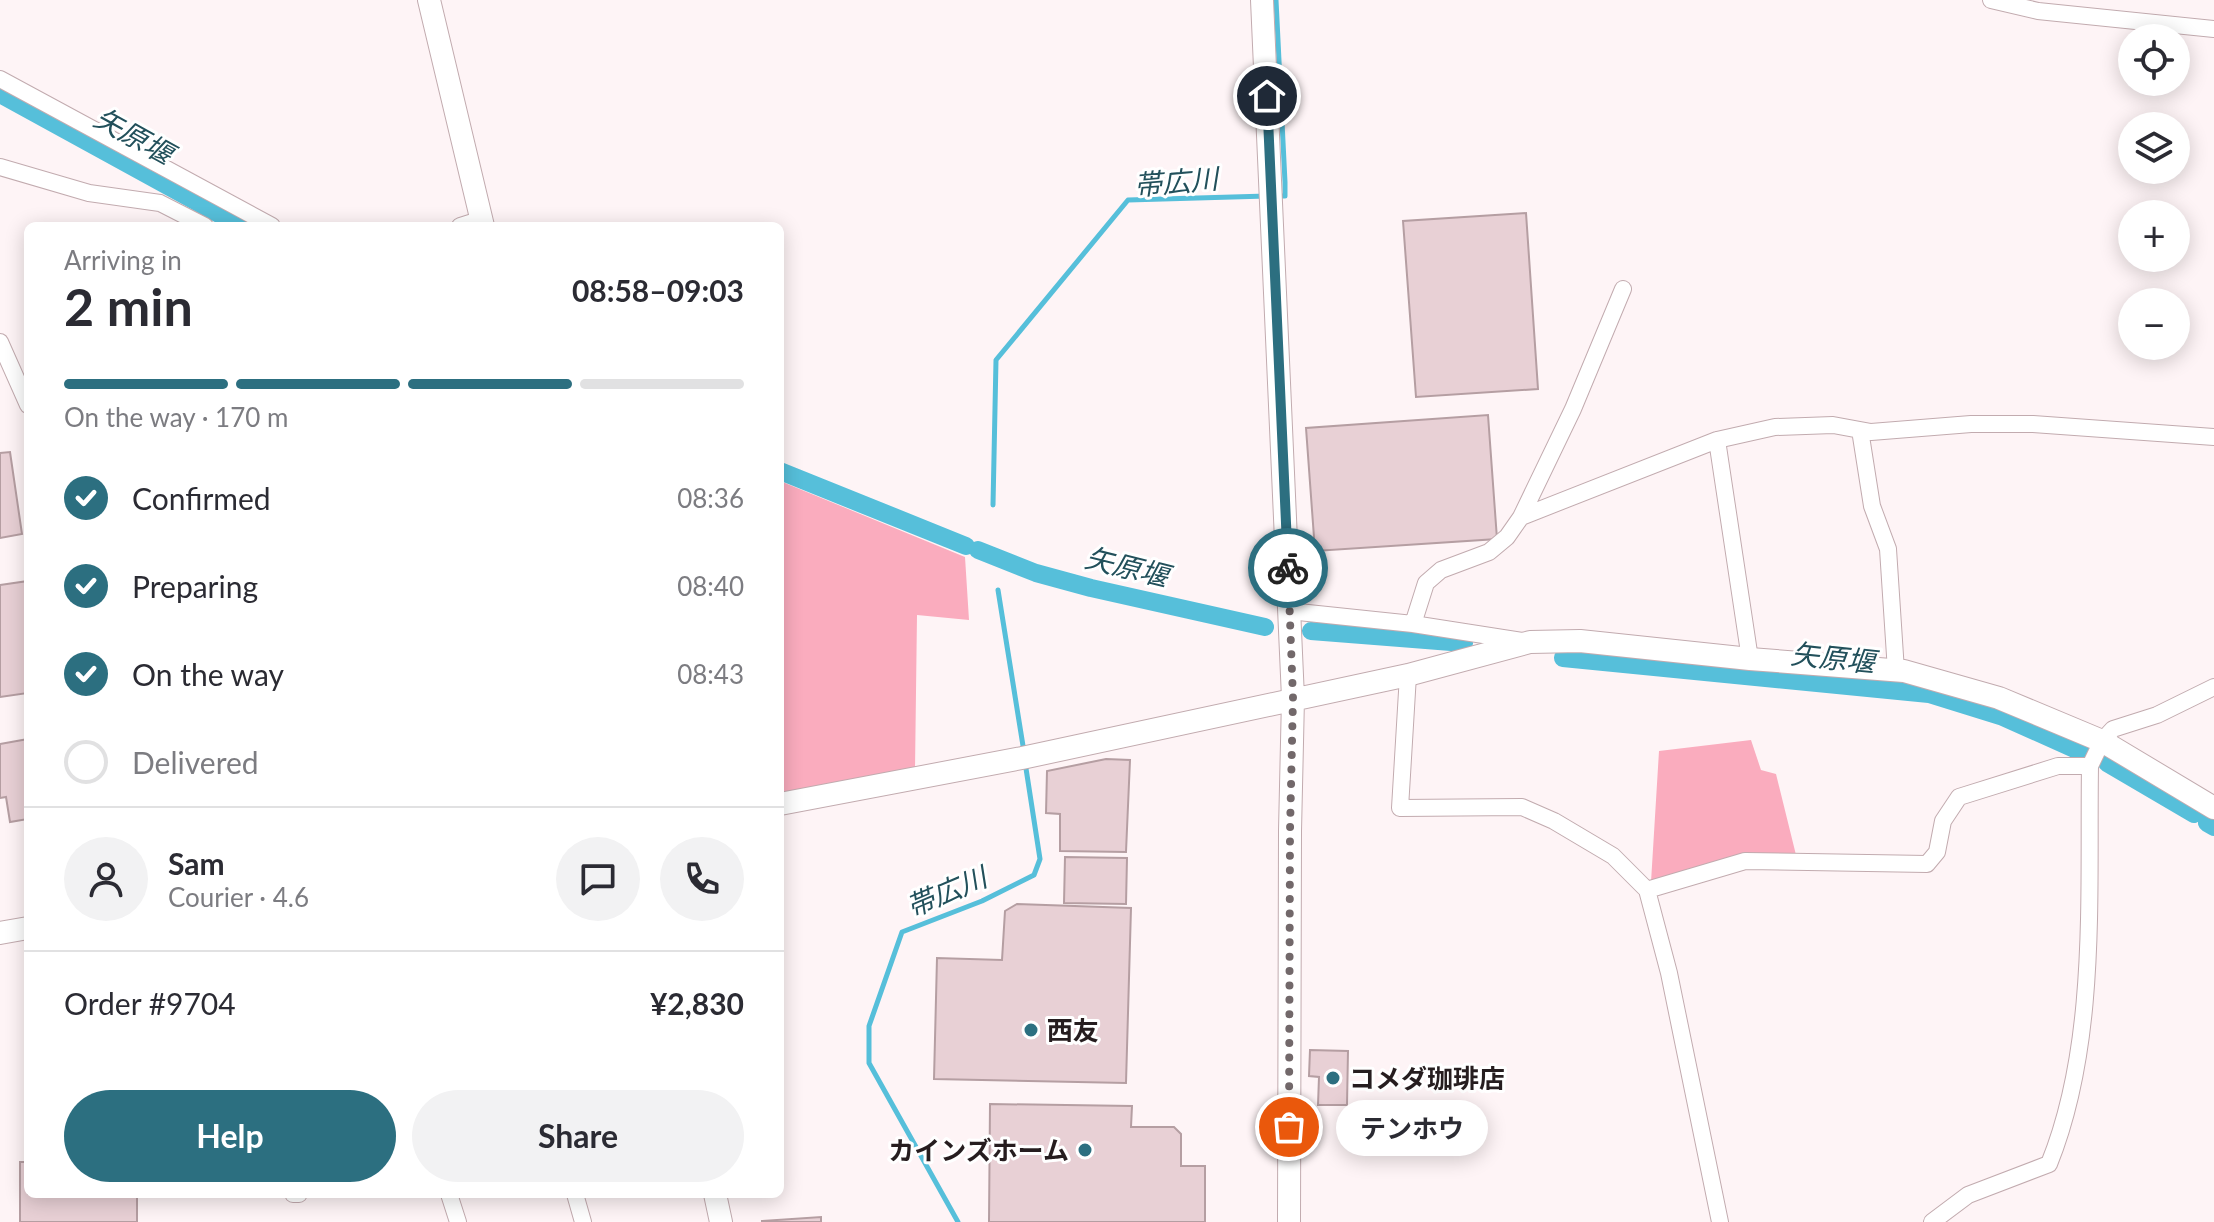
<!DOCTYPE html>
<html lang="en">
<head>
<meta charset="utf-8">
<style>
  body { margin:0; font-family:Lato,"Noto Sans JP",sans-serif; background:#f2f2f3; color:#2b2b33; height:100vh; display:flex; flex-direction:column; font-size:30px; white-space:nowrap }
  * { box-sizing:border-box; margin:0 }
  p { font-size:26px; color:#7c7c81 }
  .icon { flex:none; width:44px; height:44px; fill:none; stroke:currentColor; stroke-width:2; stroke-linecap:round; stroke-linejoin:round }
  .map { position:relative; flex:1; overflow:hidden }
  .details { position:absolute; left:24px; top:222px; width:760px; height:976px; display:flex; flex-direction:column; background:#fff; border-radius:12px; box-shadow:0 4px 20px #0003 }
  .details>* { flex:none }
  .controls { position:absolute; left:2118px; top:24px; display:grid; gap:16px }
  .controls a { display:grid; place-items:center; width:72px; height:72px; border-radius:50%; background:#fff; box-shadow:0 4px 20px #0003; font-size:40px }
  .pin { position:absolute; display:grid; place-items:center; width:68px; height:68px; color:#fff; margin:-34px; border:4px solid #fff; border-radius:50%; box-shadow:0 2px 8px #0007 }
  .courier { position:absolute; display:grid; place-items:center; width:80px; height:80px; margin:-40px; border:6px solid #2c6f80; border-radius:50%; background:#fff; color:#222; box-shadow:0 2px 10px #0007 }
  .bubble { position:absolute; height:56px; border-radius:28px; background:#fff; box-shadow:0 4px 20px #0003; font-size:26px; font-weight:700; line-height:56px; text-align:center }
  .overview em { font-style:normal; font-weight:700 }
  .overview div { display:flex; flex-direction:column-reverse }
  .overview { display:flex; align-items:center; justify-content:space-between; height:136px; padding:0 40px }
  h1 { font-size:52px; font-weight:700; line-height:60px }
  .bar { display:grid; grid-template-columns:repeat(4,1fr); gap:12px 8px; align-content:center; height:96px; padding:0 40px }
  .bar i { height:10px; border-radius:6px; background:#e1e1e2 }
  .bar .selected { background:#2c6f80 }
  .bar p { grid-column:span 4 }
  .line { display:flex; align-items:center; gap:20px; padding:0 40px; border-top:2px solid #e1e1e2 }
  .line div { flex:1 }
  .round { display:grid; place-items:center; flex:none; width:84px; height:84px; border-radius:42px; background:#f2f2f3 }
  ol { padding:0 40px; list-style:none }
  li { display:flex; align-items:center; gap:24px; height:88px }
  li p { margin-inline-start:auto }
  li .icon { padding:8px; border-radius:50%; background:#2c6f80; color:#fff; stroke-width:4 }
  li:last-child { color:#7c7c81 }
  li i { width:44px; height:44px; border:4px solid #e1e1e2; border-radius:50% }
  .button { display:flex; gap:16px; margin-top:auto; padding:16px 40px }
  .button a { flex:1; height:92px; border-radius:48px; background:#2c6f80; color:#fff; font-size:32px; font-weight:700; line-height:92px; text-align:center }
  .button a+a { background:#f2f2f3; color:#2b2b33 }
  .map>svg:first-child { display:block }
  .green { fill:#faacbe }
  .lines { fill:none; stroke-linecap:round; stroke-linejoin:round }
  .stream { stroke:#56bfda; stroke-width:5 }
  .canal { stroke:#56bfda; stroke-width:18 }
  .building { fill:#e8d0d5; stroke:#b59ea2; stroke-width:2 }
  .minor-casing { stroke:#c2abaf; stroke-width:18 }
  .tertiary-casing { stroke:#c2abaf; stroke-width:24 }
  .minor { stroke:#fff; stroke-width:16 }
  .tertiary { stroke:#fff; stroke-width:22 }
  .done { stroke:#72686a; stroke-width:8; stroke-dasharray:0 14.4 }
  .route { stroke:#2c6f80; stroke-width:10 }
  .poi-dot { fill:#2c6f80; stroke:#fff; stroke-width:3 }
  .labels { text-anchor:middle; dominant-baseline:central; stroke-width:6; stroke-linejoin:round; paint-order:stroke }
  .poi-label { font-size:26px; font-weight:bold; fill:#261d1f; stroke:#fff; text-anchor:start }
  .water-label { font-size:28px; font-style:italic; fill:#22505b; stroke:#fff }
</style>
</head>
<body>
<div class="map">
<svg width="2214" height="1222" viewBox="0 0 2214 1222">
  <rect width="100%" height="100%" fill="#fef4f6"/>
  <!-- green -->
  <path class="green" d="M 780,481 L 965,557 L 969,620 L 917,615 L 915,769 L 780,795 Z
    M 1751,740 L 1761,770 L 1776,774 L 1796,855 L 1651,882 L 1659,751 Z"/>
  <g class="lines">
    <!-- stream -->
    <path class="stream" d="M 1276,0 L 1285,182 L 1285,196 L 1277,196
      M 993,505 L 996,360 L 1128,200 L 1267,196
      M 998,590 L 1024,752
      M 958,1222 L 869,1063 L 869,1026 L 902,932 L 982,901 L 1034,875 L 1040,859 L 1025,762"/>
    <!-- canal -->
    <path class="canal" d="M 0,94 L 241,226
      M 780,471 L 966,546
      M 978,550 L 1036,573 L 1091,588 L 1265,627
      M 1311,631 L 1464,643
      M 1563,658 L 1929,694 L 2003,717 L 2088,755
      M 2107,763 L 2194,814
      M 2207,823 L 2214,827"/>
  </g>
  <!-- building -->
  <path class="building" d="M 1526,213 L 1538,389 L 1416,397 L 1403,221 Z
    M 1488,415 L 1497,539 L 1315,551 L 1306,428 Z
    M 10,452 L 22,534 L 0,538 L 0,453 Z
    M 28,581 L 28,693 L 0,697 L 0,585 Z
    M 28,739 L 28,819 L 10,822 L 6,797 L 0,798 L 0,744 Z
    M 1106,759 L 1130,760 L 1126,852 L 1060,851 L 1060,814 L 1046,813 L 1047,771 Z
    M 1065,857 L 1127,858 L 1126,904 L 1064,903 Z
    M 1017,904 L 1131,908 L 1126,1083 L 934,1079 L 937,958 L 1002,960 L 1005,911 Z
    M 1310,1050 L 1348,1051 L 1347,1105 L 1318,1105 L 1319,1077 L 1309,1076 Z
    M 990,1104 L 1132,1106 L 1131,1127 L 1174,1127 L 1181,1134 L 1181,1166 L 1205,1166 L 1205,1222 L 989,1222 Z
    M 20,1162 L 28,1162 L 28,1194 L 137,1194 L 137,1222 L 20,1222 Z
    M 821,1217 L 821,1222 L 762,1222 L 762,1221 Z"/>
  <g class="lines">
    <!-- minor casing -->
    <g class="minor-casing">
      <path id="minor" d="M 1991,0 L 2038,11 L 2214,29
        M 0,79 L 272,226
        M 0,167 L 89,193 L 160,203 L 205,226
        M 460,226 L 482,219
        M 0,342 L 28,405
        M 1860,430 L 1872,506 L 1888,549 L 1896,671
        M 1717,440 L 1750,659
        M 1521,517 L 1717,440 L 1775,427 L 1833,425 L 1871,432 L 1971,424 L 2033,424 L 2214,437
        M 1289,611 L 1413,624 L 1426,583 L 1441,570 L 1489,552 L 1507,537 L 1521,517 L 1573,409 L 1623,289
        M 1413,624 L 1522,641
        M 1408,675 L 1400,808 L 1522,807 L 1554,821 L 1613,856 L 1647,890 L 1669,973 L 1720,1222
        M 1647,890 L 1745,861 L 1927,864 L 1937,852 L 1943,821 L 1959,797 L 2058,766 L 2090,766
        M 293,1194 L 299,1194
        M 449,1194 L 458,1222
        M 575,1194 L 583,1222
        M 1932,1222 L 1968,1195 L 2049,1164 C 2098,1043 2088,895 2090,766 L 2102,741 L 2113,729 L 2157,715 L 2214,687"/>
    </g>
    <!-- tertiary casing -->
    <g class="tertiary-casing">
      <path id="tertiary" d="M 429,0 L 483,226
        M 1262,0 L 1293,698 L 1290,831 L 1289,1222
        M 780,804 L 1022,758 L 1408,675 L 1530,642 L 1580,641 L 1750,659 L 1904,671 L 1999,698 L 2102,741 L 2214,808
        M 0,933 L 28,928
        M 715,1194 L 721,1222"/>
    </g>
    <!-- minor -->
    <use href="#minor" class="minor"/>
    <!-- tertiary -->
    <use href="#tertiary" class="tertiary"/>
  </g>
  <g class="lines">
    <!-- done -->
    <path class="done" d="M 1288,568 L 1293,698 L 1290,831 L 1289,1127"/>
    <!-- route -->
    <path class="route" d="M 1267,96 L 1288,568"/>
  </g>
  <!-- markers -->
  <g class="poi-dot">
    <circle cx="1031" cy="1030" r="8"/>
    <circle cx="1333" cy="1078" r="8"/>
    <circle cx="1085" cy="1150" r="8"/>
  </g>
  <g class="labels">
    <!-- poi labels -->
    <g class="poi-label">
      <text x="1047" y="1030">西友</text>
      <text x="1349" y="1078">コメダ珈琲店</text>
      <text x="1069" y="1150" text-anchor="end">カインズホーム</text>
    </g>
    <!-- water labels -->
    <g class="water-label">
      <text transform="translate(134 135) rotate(29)">矢原堰</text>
      <text transform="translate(1176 181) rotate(-5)">帯広川</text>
      <text transform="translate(1127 566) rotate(14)">矢原堰</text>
      <text transform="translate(1833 657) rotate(6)">矢原堰</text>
      <text transform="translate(946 891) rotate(-23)">帯広川</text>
    </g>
  </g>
</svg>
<div class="controls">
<a><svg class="icon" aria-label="locate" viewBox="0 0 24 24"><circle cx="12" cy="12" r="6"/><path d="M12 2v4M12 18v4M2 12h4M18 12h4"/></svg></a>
<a><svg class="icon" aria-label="layers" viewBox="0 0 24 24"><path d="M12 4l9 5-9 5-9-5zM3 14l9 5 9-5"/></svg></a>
<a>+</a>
<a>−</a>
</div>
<div class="pin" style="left:1289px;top:1127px;background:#ea580c"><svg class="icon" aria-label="bag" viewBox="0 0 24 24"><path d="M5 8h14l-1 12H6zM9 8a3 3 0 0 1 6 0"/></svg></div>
<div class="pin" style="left:1267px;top:96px;background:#1f2937"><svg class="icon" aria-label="home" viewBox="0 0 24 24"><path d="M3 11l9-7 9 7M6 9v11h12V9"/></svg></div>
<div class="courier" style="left:1288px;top:568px"><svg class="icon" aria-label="bike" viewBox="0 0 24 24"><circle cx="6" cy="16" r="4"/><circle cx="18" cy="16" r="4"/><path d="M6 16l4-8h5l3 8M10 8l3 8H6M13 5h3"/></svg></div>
<div class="bubble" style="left:1336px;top:1100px;width:152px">テンホウ</div>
<section class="details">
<div class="overview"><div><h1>2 min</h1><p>Arriving in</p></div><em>08:58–09:03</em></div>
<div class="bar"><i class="selected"></i><i class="selected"></i><i class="selected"></i><i></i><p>On the way · 170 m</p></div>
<ol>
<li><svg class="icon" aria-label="check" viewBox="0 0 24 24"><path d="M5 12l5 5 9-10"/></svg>Confirmed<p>08:36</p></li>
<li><svg class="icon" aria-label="check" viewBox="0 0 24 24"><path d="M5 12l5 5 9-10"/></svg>Preparing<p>08:40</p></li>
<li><svg class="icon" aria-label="check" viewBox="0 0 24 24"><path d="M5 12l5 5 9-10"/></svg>On the way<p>08:43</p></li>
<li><i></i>Delivered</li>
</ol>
<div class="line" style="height:144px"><a class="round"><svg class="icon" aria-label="person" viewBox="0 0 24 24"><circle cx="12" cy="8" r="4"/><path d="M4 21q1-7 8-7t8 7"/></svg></a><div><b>Sam</b><p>Courier · 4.6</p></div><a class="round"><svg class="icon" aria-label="chat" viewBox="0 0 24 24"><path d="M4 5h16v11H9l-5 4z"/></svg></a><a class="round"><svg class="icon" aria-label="phone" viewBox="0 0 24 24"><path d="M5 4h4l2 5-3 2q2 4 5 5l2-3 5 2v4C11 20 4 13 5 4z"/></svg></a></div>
<div class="line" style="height:104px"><div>Order #9704</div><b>¥2,830</b></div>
<div class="button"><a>Help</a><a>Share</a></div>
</section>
</div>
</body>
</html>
